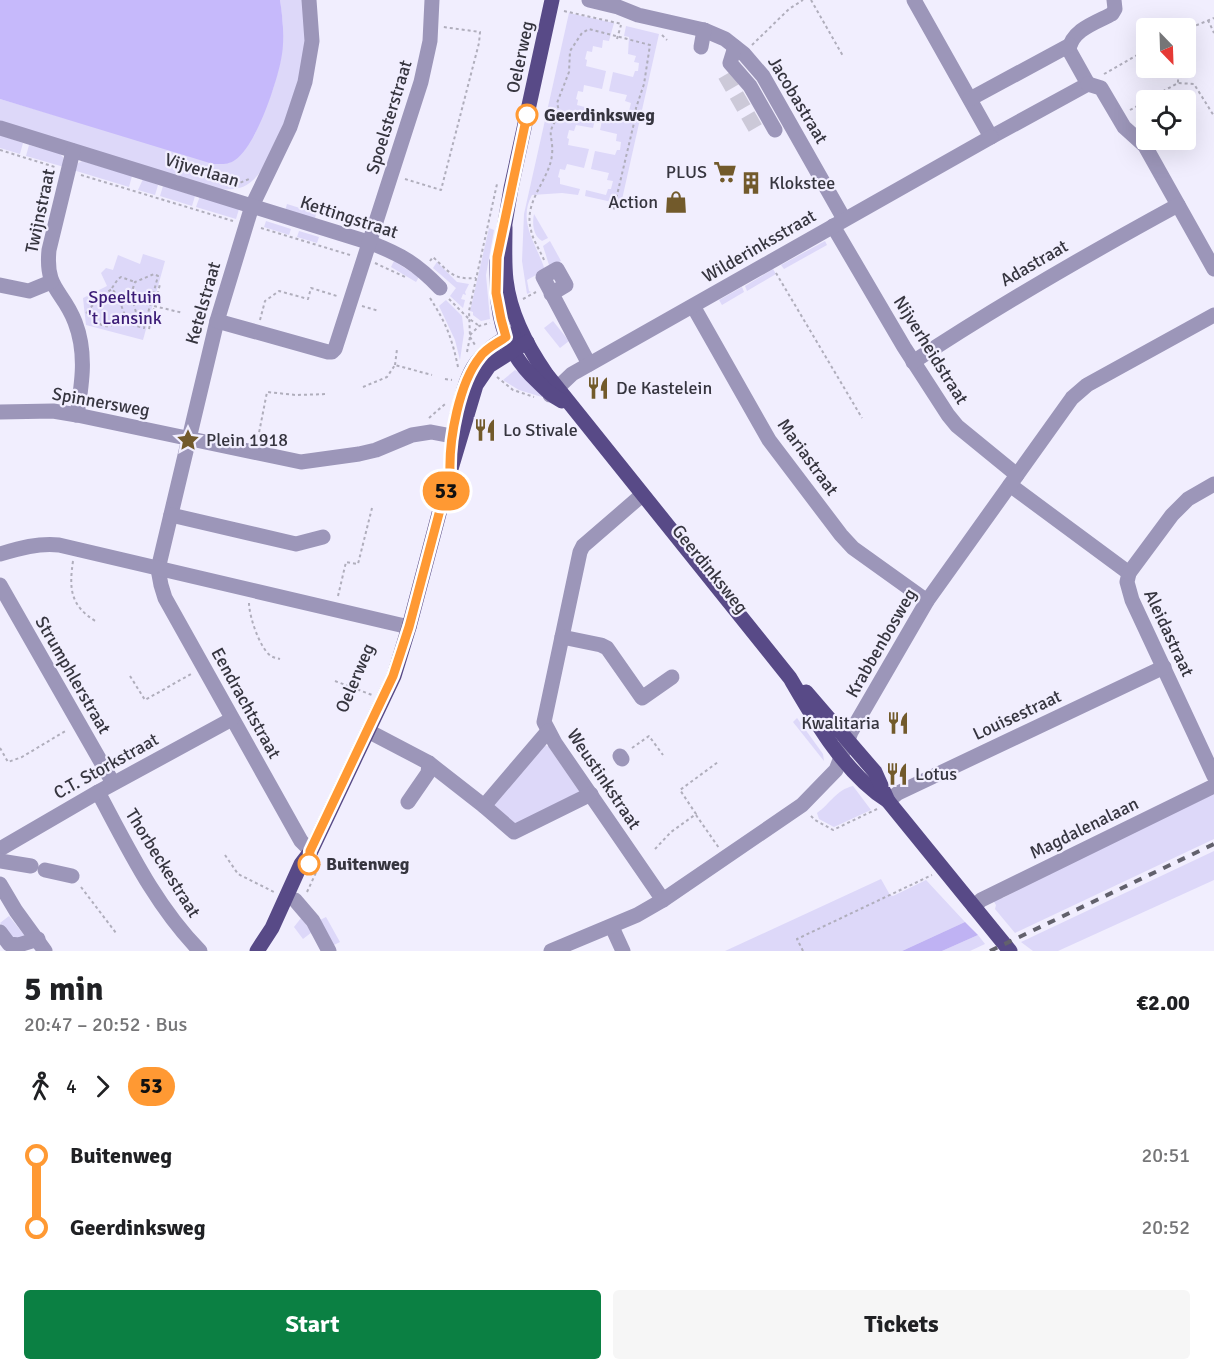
<!DOCTYPE html>
<meta charset="utf-8">
<style>
:root{--surface:#fff;--page:#f6f6f6;--text:#202124;--muted:#757577;--accent:#0b8043}
body{margin:0;font-family:Signika,sans-serif;background:var(--page);color:var(--text);height:100vh;display:flex;flex-direction:column;font-size:22px;white-space:nowrap}
*{box-sizing:border-box;margin:0}
p{font-size:20px;color:var(--muted)}
.icon{flex:none;width:33px;height:33px;fill:none;stroke:currentColor;stroke-width:2;stroke-linecap:round;stroke-linejoin:round}
.map{position:relative;height:951px;overflow:hidden}
.panel{display:flex;flex-direction:column;background:var(--surface);flex:1}
.panel>*{flex:none}
.badge{padding:0 12px;border-radius:20px;font-size:21px;line-height:39px}
.needle{width:39px;rotate:157deg}
.buttons{position:absolute;left:1136px;top:18px;display:grid;gap:12px}
.buttons a{display:grid;place-items:center;width:60px;height:60px;border-radius:6px;background:var(--surface);box-shadow:0 6px 24px #0002;font-size:30px}
.map>.badge{position:absolute;translate:-50% -50%;box-shadow:0 0 0 3px #fff}
.legs{display:flex;align-items:center;gap:9px;height:66px;padding:0 24px;font-size:20px}
.legs p{margin-inline-start:auto}
.summary{display:flex;align-items:center;justify-content:space-between;height:102px;padding:0 24px}
h1{font-size:33px;font-weight:800;line-height:45px}
.primary-button{display:flex;gap:12px;margin-top:auto;padding:12px 24px}
.primary-button a{flex:1;height:69px;border-radius:6px;background:var(--accent);color:#fff;font-size:24px;font-weight:800;line-height:69px;text-align:center}
.primary-button a+a{background:var(--page);color:var(--text)}
ul{padding:0 24px;list-style:none}
li{display:flex;align-items:center;gap:21px;height:72px;font-size:22px}
li i{display:grid;place-items:center;width:9px;height:100%;margin:0 8px;background:currentColor}
li i::after{content:'';width:15px;height:15px;margin:-8px;border:4px solid;border-radius:50%;background:var(--surface)}
li p{margin-inline-start:auto}
li:first-child i{background:linear-gradient(#0000 50%,currentColor 0)}
li:last-child i{background:linear-gradient(currentColor 50%,#0000 0)}
.map>svg:first-child{display:block}
</style>
<div class="map">
<svg width="1214" height="951" viewBox="0 0 1214 951">
<rect width="100%" height="100%" fill="#f1eefe"/>
<!-- green -->
<g fill="#ddd8f9">
<path d="M280 0H303C304 15 307 31 306 46 304 73 273 166 252 181 242 190 230 190 217 189L0 124V99L220 164 254 136 273 89 281 59 283 24Z"/>
<path d="M569 13 614 23 609 41 603 40 602 48 593 46 592 52 587 51 585 59 587 60 586 66 606 71 602 89 584 85 583 92 578 91 576 99 578 100 577 105 597 110 593 128 576 125 574 131 569 130 567 138 569 139 568 145 589 149 584 168 567 164 565 170 560 169 558 177 560 178V184L580 189 578 195 562 193 532 195C517 222 537 245 545 270L527 280 529 291 531 292 527 294 522 261 524 214Z"/>
<path d="M626 26 659 34 621 204 585 196 586 190 606 195 608 189H611L613 181 607 180 609 173 591 169 595 151 615 155 617 150H620L621 142 616 141 617 134 600 130 604 112 624 116 626 110 629 111 631 103 625 101 627 95 609 91 613 72 633 77 635 71H638L639 63 634 62 636 56 628 54 629 37 624 36Z"/>
<path d="M0 135 23 143 20 154 0 148Z"/>
<path d="M29 145 59 153 63 157 64 167 26 156Z"/>
<path d="M82 161 132 176 129 187 73 170 78 163Z"/>
<path d="M143 179 158 185 155 195 138 190Z"/>
<path d="M163 186 195 196 192 206 160 196Z"/>
<path d="M200 196 239 209 236 219 196 207Z"/>
<path d="M287 204 316 213 315 219 285 211Z"/>
<path d="M534 214 548 238 542 241C533 236 532 223 534 214Z"/>
<path d="M266 221 291 229 289 235 264 227Z"/>
<path d="M489 228 494 230 486 275 490 319 481 321 473 315V312L470 311Z"/>
<path d="M299 231 319 237 317 243 297 237Z"/>
<path d="M550 241 561 261 550 268 543 246Z"/>
<path d="M825 241 827 245 784 269 781 265Z"/>
<path d="M143 254 165 261 143 340 86 325 83 298 107 286 101 273 106 268 113 270 118 255 140 264Z"/>
<path d="M394 261 419 277 416 282 391 267Z"/>
<path d="M437 262 457 282 469 284 465 292 466 295 463 294 461 299 465 300 463 308 450 296 456 288 433 268Z"/>
<path d="M773 269 776 274 747 291 745 286Z"/>
<path d="M742 287 744 292 722 305 719 300Z"/>
<path d="M446 300 462 316 464 333 460 360 455 340 439 306Z"/>
<path d="M553 321 569 341 560 348 544 328Z"/>
<path d="M515 370 519 372 544 395 542 397 519 390 503 380Z"/>
<path d="M797 718 823 754 824 761 793 722Z"/>
<path d="M545 745 549 747 579 790V794L517 826 495 810 494 802Z"/>
<path d="M853 786 871 810 834 827 819 819 817 813C831 803 836 790 853 786Z"/>
<path d="M1214 794V839L1015 933 995 909 996 905 992 899 997 896 1003 898 1062 865Z"/>
<path d="M1214 851V880L1058 951H1033L1021 942Z"/>
<path d="M881 879 890 895 893 896 926 880 965 922 902 951H725Z"/>
<path d="M9 916 25 936 15 940 0 923Z"/>
<path d="M326 917 340 942 334 945 320 920Z"/>
<path d="M301 918 312 932 303 939 294 927Z"/>
<path d="M978 935 985 944 970 951H942Z"/>
</g>
<!-- forest -->
<path fill="#bfb2f3" d="M965 922 978 935 942 951H902Z"/>
<!-- water -->
<path fill="#c6b9fb" d="M0 0H280C283 19 285 41 281 60 276 85 256 146 235 160 228 165 221 164 213 164L0 99Z"/>
<g fill="none" stroke-linecap="round" stroke-linejoin="round">
<!-- minor-tunnel -->
<path stroke="#ccc9d8" stroke-width="15" stroke-dasharray="15 8" stroke-linecap="butt" d="M725 75 757 131"/>
<!-- path -->
<g stroke="#b0aebc" stroke-width="2" stroke-dasharray="3 3" stroke-linecap="butt">
<path d="M811 0 843 56"/>
<path d="M564 11 622 24"/>
<path d="M1208 20 1214 33"/>
<path d="M1185 30 1214 18"/>
<path d="M662 35 667 40"/>
<path d="M617 39 621 25"/>
<path d="M752 45 789 9 803 0"/>
<path d="M1175 68 1178 77V83"/>
<path d="M1104 74 1146 50"/>
<path d="M1147 100 1178 83 1194 84 1214 116"/>
<path d="M1130 110 1146 101"/>
<path d="M0 150 55 167"/>
<path d="M81 175 233 221"/>
<path d="M405 179 441 190 479 43 480 32 443 27"/>
<path d="M235 185 249 179"/>
<path d="M261 228 350 255"/>
<path d="M544 260C540 250 533 241 531 230 523 201 549 181 552 155 554 134 544 135 560 115L557 103 569 72 570 51 582 33 589 29 650 45 644 84 636 108 634 123 613 212"/>
<path d="M430 261 433 257C449 272 453 280 476 278"/>
<path d="M375 263 405 277"/>
<path d="M776 273 862 418"/>
<path d="M112 288 118 279 121 277 135 282"/>
<path d="M430 298C446 323 452 338 458 367"/>
<path d="M449 299 468 318 478 325"/>
<path d="M523 299 536 292"/>
<path d="M154 306 183 313"/>
<path d="M362 306 379 311"/>
<path d="M86 312C97 317 97 328 111 326L115 319 125 316 129 324 144 328 158 276 154 274 135 282 131 294 137 316 136 319 127 322"/>
<path d="M87 312 100 297 112 289 118 296 125 316"/>
<path d="M196 316 205 318"/>
<path d="M260 320 265 301 279 291 308 299 311 288 337 296"/>
<path d="M149 329 160 284"/>
<path d="M470 335 479 326 490 323"/>
<path d="M470 337 475 345"/>
<path d="M467 352 470 337 469 311 497 184"/>
<path d="M395 365 397 349"/>
<path d="M497 377 513 390 534 397"/>
<path d="M445 379 452 380"/>
<path d="M363 387 387 377 395 365 432 375"/>
<path d="M429 418 445 404"/>
<path d="M258 438 267 392 296 395 328 394"/>
<path d="M73 561C69 589 70 606 97 622"/>
<path d="M338 596 346 562 358 564 372 508"/>
<path d="M249 603C249 616 260 649 271 656 274 658 277 658 280 659"/>
<path d="M130 676 145 700 191 674"/>
<path d="M335 681 372 695"/>
<path d="M0 748 8 762 22 757 67 730"/>
<path d="M632 748 649 736 663 755"/>
<path d="M696 815 719 848"/>
<path d="M811 816 815 820 833 830 877 809"/>
<path d="M655 849 671 832 696 814 680 790 718 762"/>
<path d="M225 855 238 874 274 892"/>
<path d="M81 887 116 933"/>
<path d="M307 892 320 864"/>
<path d="M803 951 797 939 932 875"/>
</g>
<!-- minor -->
<g stroke="#9c96b9" stroke-width="15">
<path d="M309 0 312 41 305 82 290 127 252 206 217 321 158 569 161 585 165 598 301 841 311 851"/>
<path d="M589 0 618 7 638 15 704 30 725 39 744 54 763 76 844 219"/>
<path d="M914 0 991 137 1088 84 1069 50C1071 30 1097 22 1112 14L1115 9 1114 0"/>
<path d="M701 47 704 30"/>
<path d="M735 47 730 63 750 86 775 130"/>
<path d="M1088 84 1101 88 1124 127 1145 146 1214 269"/>
<path d="M970 99 1070 45"/>
<path d="M0 128 371 243C402 255 417 264 440 288"/>
<path d="M73 151 49 250C45 290 63 290 75 322 87 353 82 383 77 415"/>
<path d="M833 226 904 347 948 415 957 426 1017 475"/>
<path d="M0 285 29 291 51 282"/>
<path d="M551 294 566 285 557 269 543 277 589 364"/>
<path d="M693 306 769 440 841 535 853 548 927 601"/>
<path d="M217 321 328 352H332L335 349 421 82 430 41 432 0"/>
<path d="M913 362C999 305 1088 254 1178 205"/>
<path d="M550 395 572 374 991 137"/>
<path d="M0 412 53 411 77 415 301 462 359 454 376 450 412 435 431 432 452 436"/>
<path d="M1010 485 1129 573 1127 582 1132 600 1214 776"/>
<path d="M642 495 583 546 580 552 544 722 555 743 663 900"/>
<path d="M171 515 296 544 323 537"/>
<path d="M0 554C20 548 38 543 59 545L409 627"/>
<path d="M1129 573 1172 515 1188 499 1214 484"/>
<path d="M0 585 113 783"/>
<path d="M562 637 601 645 607 648 642 698 672 677"/>
<path d="M368 731 429 763 484 806 548 731"/>
<path d="M620 756 622 759"/>
<path d="M98 792C128 848 155 905 200 951"/>
<path d="M888 801 898 793 1164 667"/>
<path d="M408 802 428 773 429 763"/>
<path d="M484 806 514 832 591 794"/>
<path d="M0 849 98 792 232 719"/>
<path d="M0 861 31 866"/>
<path d="M45 870 72 876"/>
<path d="M0 884 16 911 45 951"/>
<path d="M295 900 313 921 329 951"/>
<path d="M974 907 981 900 1214 786"/>
<path d="M612 927 623 951"/>
<path d="M0 932 9 944 19 945 38 939"/>
<path d="M551 951 637 915 663 900 802 805 836 770 851 732 927 601 1072 398 1087 385 1214 315"/>
</g>
<!-- major -->
<g stroke="#584a87" stroke-width="15">
<path d="M505 227C505 245 504 263 506 280 510 314 528 348 547 375L790 678C815 721 845 774 888 801L1010 951"/>
<path d="M503 235 511 188 552 0"/>
<path d="M497 261C495 308 501 348 537 381 546 390 552 396 562 401"/>
<path d="M457 416C467 374 472 355 513 334"/>
<path d="M806 692 875 772 888 801"/>
<path d="M257 951 272 928 301 864 311 851 394 676 409 627 450 472 476 385 489 366 527 342"/>
</g>
<!-- rail -->
<path stroke="#62616c" stroke-width="4" stroke-dasharray="8 8" stroke-linecap="butt" d="M990 951 1214 844"/>
</g>
<g fill="none" stroke-linecap="round" stroke-linejoin="round">
<!-- line-1 casing -->
<g stroke="#fff" stroke-width="14">
<path id="line-1" d="M309 864 310 851 393 676 409 627 450 472C449 439 459 383 480 357 486 348 498 343 506 337L501 319 496 293 497 257 527 115"/>
</g>
<!-- line-1 -->
<use href="#line-1" stroke="#f93" stroke-width="9"/>
</g>
<!-- icons -->
<defs>
<g id="supermarket-bare" transform="scale(1.8)"><path d="M-6-5.5h2.5l.6 2H6L4.5 2H-2.5L-4.4-4H-6ZM-1.5 3.2a1.3 1.3 0 1 0 .1 0ZM3 3.2a1.3 1.3 0 1 0 .1 0Z" fill="#725a2b" stroke="#f1eefe" stroke-width="2.5" paint-order="stroke"/></g>
<g id="building-bare" transform="scale(1.8)"><path d="M-4-6H4V6H1V3H-1V6H-4ZM-2.5-4.3h1.7v1.8h-1.7ZM.8-4.3h1.7v1.8H.8ZM-2.5-1h1.7V.8h-1.7ZM.8-1h1.7V.8H.8Z" fill="#725a2b" stroke="#f1eefe" stroke-width="2.5" paint-order="stroke"/></g>
<g id="shop-bare" transform="scale(1.8)"><path d="M-5-2.5h2.3a2.7 3.5 0 0 1 5.4 0H5L5.5 6h-11ZM-1.5-2.5h3a1.5 2.3 0 0 0-3 0Z" fill="#725a2b" stroke="#f1eefe" stroke-width="2.5" paint-order="stroke"/></g>
<g id="restaurant-bare" transform="scale(1.8)"><path d="M-5-6h1v4h1v-4h1v4h1v-4h1v5L-1.5 .5V6h-2V.5L-5-1ZM5-6V6H3V1.5H1.5Q1.5-4 5-6Z" fill="#725a2b" stroke="#f1eefe" stroke-width="2.5" paint-order="stroke"/></g>
<g id="sight-bare" transform="scale(1.8)"><path d="M0-6L1.8-2.2L6-1.7L2.9 1.2L3.7 5.4L0 3.3L-3.7 5.4L-2.9 1.2L-6-1.7L-1.8-2.2Z" fill="#725a2b" stroke="#f1eefe" stroke-width="2.5" paint-order="stroke"/></g>
</defs>
<g fill-rule="evenodd">
<use href="#supermarket-bare" x="725" y="172"/>
<use href="#building-bare" x="751" y="183"/>
<use href="#shop-bare" x="676" y="202"/>
<use href="#restaurant-bare" x="598" y="388"/>
<use href="#restaurant-bare" x="485" y="430"/>
<use href="#sight-bare" x="188" y="440"/>
<use href="#restaurant-bare" x="898" y="723"/>
<use href="#restaurant-bare" x="897" y="774"/>
</g>
<!-- markers -->
<g fill="#fff" stroke="#f93" stroke-width="3">
<circle cx="527" cy="115" r="10"/>
<circle cx="309" cy="864" r="10"/>
</g>
<g text-anchor="middle" stroke-width="4.5" stroke-linejoin="round" paint-order="stroke">
<!-- street labels -->
<g font-size="18" fill="#36353f" stroke="#f1eefe">
<text transform="translate(520 57) rotate(-78)" y="6">Oelerweg</text>
<text transform="translate(798 100) rotate(59)" y="6">Jacobastraat</text>
<text transform="translate(389 117) rotate(-73)" y="6">Spoelsterstraat</text>
<text transform="translate(202 170) rotate(17)" y="6">Vijverlaan</text>
<text transform="translate(40 211) rotate(-78)" y="6">Twijnstraat</text>
<text transform="translate(349 217) rotate(18)" y="6">Kettingstraat</text>
<text transform="translate(759 246) rotate(-30)" y="6">Wilderinksstraat</text>
<text transform="translate(1034 263) rotate(-30)" y="6">Adastraat</text>
<text transform="translate(203 303) rotate(-74)" y="6">Ketelstraat</text>
<text transform="translate(931 350) rotate(58)" y="6">Nijverheidstraat</text>
<text transform="translate(101 402) rotate(10)" y="6">Spinnersweg</text>
<text transform="translate(808 457) rotate(54)" y="6">Mariastraat</text>
<text transform="translate(710 569) rotate(51)" y="6">Geerdinksweg</text>
<text transform="translate(1169 633) rotate(65)" y="6">Aleidastraat</text>
<text transform="translate(881 643) rotate(-60)" y="6">Krabbenbosweg</text>
<text transform="translate(73 675) rotate(60)" y="6">Strumphlerstraat</text>
<text transform="translate(355 678) rotate(-67)" y="6">Oelerweg</text>
<text transform="translate(246 703) rotate(61)" y="6">Eendrachtstraat</text>
<text transform="translate(1017 715) rotate(-25)" y="6">Louisestraat</text>
<text transform="translate(106 766) rotate(-29)" y="6">C.T. Storkstraat</text>
<text transform="translate(604 779) rotate(56)" y="6">Weustinkstraat</text>
<text transform="translate(1084 828) rotate(-26)" y="6">Magdalenalaan</text>
<text transform="translate(163 863) rotate(58)" y="6">Thorbeckestraat</text>
</g>
<!-- stop labels -->
<g font-size="18" font-weight="bold" fill="#36353f" stroke="#f1eefe" text-anchor="start">
<text x="544" y="121">Geerdinksweg</text>
<text x="326" y="870">Buitenweg</text>
</g>
<!-- poi labels -->
<g font-size="18" fill="#36353f" stroke="#f1eefe" text-anchor="start">
<text x="707" y="178" text-anchor="end">PLUS</text>
<text x="769" y="189">Klokstee</text>
<text x="658" y="208" text-anchor="end">Action</text>
<text x="616" y="394">De Kastelein</text>
<text x="503" y="436">Lo Stivale</text>
<text x="206" y="446">Plein 1918</text>
<text x="880" y="729" text-anchor="end">Kwalitaria</text>
<text x="915" y="780">Lotus</text>
</g>
<!-- park labels -->
<g font-size="18" fill="#3b1b76" stroke="#f1eefe">
<text x="125" y="303">Speeltuin<tspan x="125" dy="21">'t Lansink</tspan></text>
</g>
</g>
</svg>
<div class="buttons">
<a><svg class="needle" viewBox="-14 -14 28 28"><path d="M0-13l5 13h-10z" fill="#e53935"/><path d="M0 13l5-13h-10z" fill="#757577"/></svg></a>
<a><svg class="icon" aria-label="locate" viewBox="0 0 24 24"><circle cx="12" cy="12" r="6"/><path d="M12 2v4M12 18v4M2 12h4M18 12h4"/></svg></a>
</div>
<b class="badge" style="left:446px;top:491px;background:#f93;color:#111">53</b>
</div>
<section class="panel">
<div class="summary"><div><h1>5 min</h1><p>20:47 – 20:52 · Bus</p></div><b>€2.00</b></div>
<div class="legs"><svg class="icon" aria-label="walk" viewBox="0 0 24 24"><circle cx="13" cy="4" r="2"/><path d="M13 8l-2 6 4 7M11 14l-3 7M7 12l3-4h3l4 4"/></svg>4<svg class="icon" aria-label="forward" viewBox="0 0 24 24"><path d="M9 5l7 7-7 7"/></svg><b class="badge" style="background:#f93;color:#111">53</b></div>
<ul>
<li><i style="color:#f93"></i><b>Buitenweg</b><p>20:51</p></li>
<li><i style="color:#f93"></i><b>Geerdinksweg</b><p>20:52</p></li>
</ul>
<div class="primary-button"><a>Start</a><a>Tickets</a></div>
</section>
